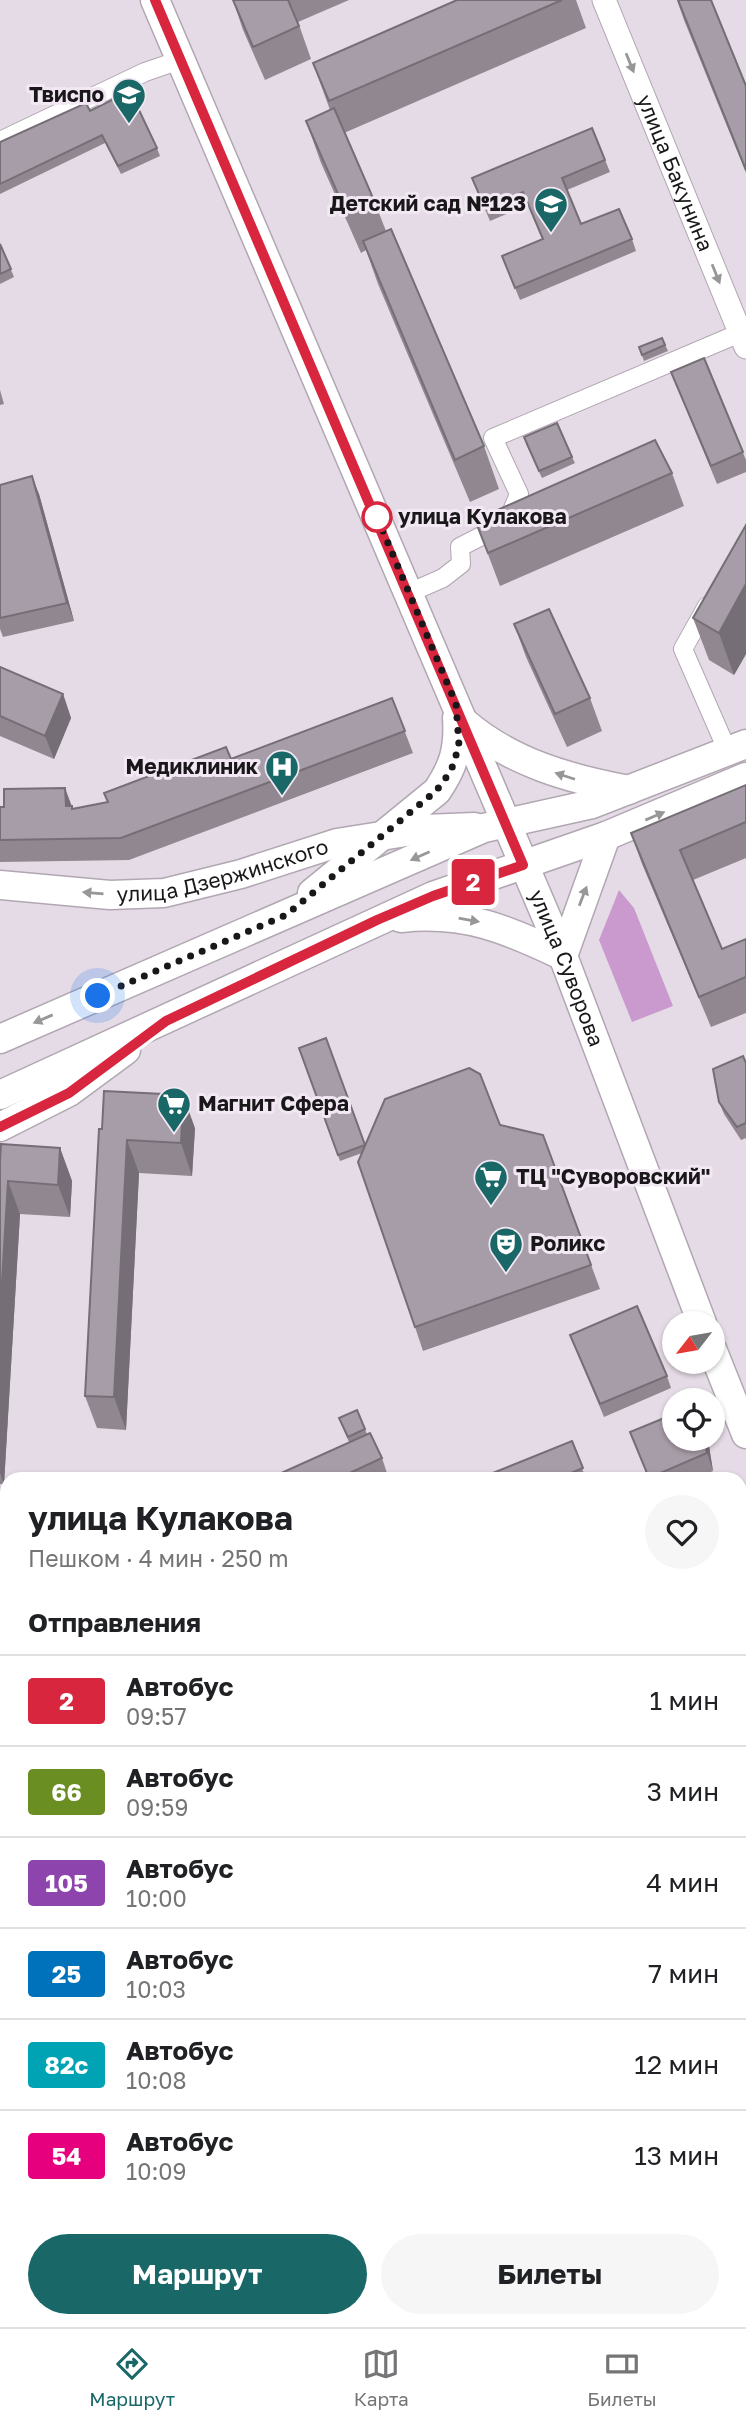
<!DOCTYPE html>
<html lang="ru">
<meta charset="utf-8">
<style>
:root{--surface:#fff;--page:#f6f6f6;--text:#202124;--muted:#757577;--line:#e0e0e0;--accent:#1a6768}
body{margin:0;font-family:"Golos Text",sans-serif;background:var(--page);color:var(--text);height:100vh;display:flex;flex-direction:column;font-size:26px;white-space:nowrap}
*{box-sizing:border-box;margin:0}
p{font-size:23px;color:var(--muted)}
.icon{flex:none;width:38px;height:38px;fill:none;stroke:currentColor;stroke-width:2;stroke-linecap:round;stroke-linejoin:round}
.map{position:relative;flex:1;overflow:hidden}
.panel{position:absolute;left:0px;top:1472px;width:747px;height:856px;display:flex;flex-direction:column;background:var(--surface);border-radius:21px 21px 0 0;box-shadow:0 2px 5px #0004}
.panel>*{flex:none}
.badge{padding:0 14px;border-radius:5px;font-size:24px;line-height:46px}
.needle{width:46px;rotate:239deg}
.tools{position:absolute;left:662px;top:1311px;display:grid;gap:14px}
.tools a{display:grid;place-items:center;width:63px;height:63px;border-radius:50%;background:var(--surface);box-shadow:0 2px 5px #0004;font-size:35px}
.you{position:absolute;width:35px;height:35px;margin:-18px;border:5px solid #fff;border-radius:50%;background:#1a73e8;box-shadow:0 0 0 10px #1a73e833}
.map>.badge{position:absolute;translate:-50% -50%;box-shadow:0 0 0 4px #fff}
h2{padding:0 28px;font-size:26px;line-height:63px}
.round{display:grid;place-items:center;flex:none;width:74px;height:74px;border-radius:37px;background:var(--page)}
.overview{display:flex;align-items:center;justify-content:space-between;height:119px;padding:0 28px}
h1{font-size:33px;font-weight:700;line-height:52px}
.cta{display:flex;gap:14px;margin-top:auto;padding:14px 28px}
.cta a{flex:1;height:80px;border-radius:42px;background:var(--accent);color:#fff;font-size:28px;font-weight:700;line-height:80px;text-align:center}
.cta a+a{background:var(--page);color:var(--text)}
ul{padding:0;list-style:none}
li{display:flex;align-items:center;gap:21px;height:91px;padding:0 28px;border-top:2px solid var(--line)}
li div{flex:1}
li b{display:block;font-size:26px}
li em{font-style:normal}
li .badge{min-width:77px;font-weight:700;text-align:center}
.menu{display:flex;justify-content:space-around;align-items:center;height:98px;border-top:2px solid var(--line);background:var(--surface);font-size:19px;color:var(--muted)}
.menu a{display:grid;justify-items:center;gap:4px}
.menu .selected{color:var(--accent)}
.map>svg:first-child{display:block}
</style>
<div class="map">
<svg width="746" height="2327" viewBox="0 0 746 2327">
<rect width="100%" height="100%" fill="#e5dbe6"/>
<!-- green -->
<g fill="#ca9acf">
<path d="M619 890 634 908 673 1006 632 1022 599 940Z"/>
<rect x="449" y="2321" width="97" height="6"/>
<rect x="571" y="2321" width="90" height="6"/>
</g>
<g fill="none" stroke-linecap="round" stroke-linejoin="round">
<!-- minor casing -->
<g stroke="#b1a7b2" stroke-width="20">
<g id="minor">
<path d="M0 141 145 72 180 60"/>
<path d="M409 593 443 578 461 564 460 547 507 523 519 494 493 438 740 333"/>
<path d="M707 606 683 649 728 752"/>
<path d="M113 2327V2320"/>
</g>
</g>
<!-- tertiary casing -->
<g stroke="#b1a7b2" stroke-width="25">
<g id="tertiary">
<path id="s1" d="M604 0 746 347"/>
</g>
</g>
<!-- primary casing -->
<g stroke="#b1a7b2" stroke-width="31">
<g id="primary">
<path id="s2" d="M155 0 563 956 702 1323"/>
<path d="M465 723C512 763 570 779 629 790"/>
<path id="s3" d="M0 885 110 895 164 893 241 874 337 843 425 829 474 827"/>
<path d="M312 893 437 791C454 766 459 748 457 718"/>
<path d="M401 918C464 911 507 929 563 956L606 836"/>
<path d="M0 1039 484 828 592 804 746 744"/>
<path d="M0 1095 433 896 606 836 746 777"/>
<path d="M0 1127 69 1092 126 1050"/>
<path d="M712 1349 746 1434"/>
</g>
</g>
<!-- minor -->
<use href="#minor" stroke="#fff" stroke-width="18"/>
<!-- tertiary -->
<use href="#tertiary" stroke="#fff" stroke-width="23"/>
<!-- primary -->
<use href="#primary" stroke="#fff" stroke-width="28"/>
</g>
<!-- wall -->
<g fill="#908790">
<path d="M233 0H349L298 22 311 59 265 80 243 30Z"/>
<path d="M457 0H576L586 28 344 133 373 198 386 231 484 446 499 489 470 502 378 284 366 250 361 253 321 163 306 121 330 110 313 63Z"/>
<path d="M677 0 746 86V173L684 20Z"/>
<path d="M90 111 157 148 160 156 121 174 105 143 0 194V142Z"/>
<path d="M605 160 610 172 567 190 581 224 632 239 636 251 520 300 502 256 542 239 528 205 490 221 472 178Z"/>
<path d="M0 244 14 277 0 284Z"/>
<path d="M662 338 668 351 644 361 639 347Z"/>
<path d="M704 358 746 460V472L717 484 671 372Z"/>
<path d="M0 390 4 404 0 405Z"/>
<path d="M526 444 572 457 575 463 542 478Z"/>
<path d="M672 473 684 506 500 586 475 520Z"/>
<path d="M0 485 39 494 74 621 3 637 0 629Z"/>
<path d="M746 525V654L734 675 709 660 693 618Z"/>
<path d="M514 624 590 698 602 731 567 747 526 657Z"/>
<path d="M0 667 63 694 71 718 54 759 0 736Z"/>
<path d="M392 698 413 753 129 860 0 862V807L73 809 107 802 231 759Z"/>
<path d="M746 785V858L693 880 722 949 746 939V1013L711 1027 642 864 631 833Z"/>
<path d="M299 1048 365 1145 500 1125 543 1135 600 1289 423 1351 415 1327 362 1153 340 1161Z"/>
<path d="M746 1063V1138L741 1140 724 1114 719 1102Z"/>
<path d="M195 1128 192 1176 139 1173 126 1430 97 1428 85 1396 99 1129Z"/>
<path d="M60 1148 72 1181 70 1217 20 1214 4 1484H0V1161Z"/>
<path d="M570 1335 667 1376 671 1388 604 1417Z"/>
<path d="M357 1410 367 1434 382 1458 389 1479H268L349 1442 341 1424Z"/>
<path d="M630 1432 709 1446 713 1471 696 1479H649Z"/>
<path d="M572 1441 586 1479H478Z"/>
<path d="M0 1532 7 1534V1561L0 1558Z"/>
<path d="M740 1541 746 1557V1569L745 1570 746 1572V1694L740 1681Z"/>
<path d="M0 1640 7 1641V1703L0 1702Z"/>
<path d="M0 1784 7 1796V1845L0 1844Z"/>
<path d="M0 1869 7 1870V1944L0 1943Z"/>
<path d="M746 2185V2264L740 2266V2186Z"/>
<path d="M7 2201V2280L0 2283V2204Z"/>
<path d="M159 2320H290L293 2327H162Z"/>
</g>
<!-- shaded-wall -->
<g fill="#756e76">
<path d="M32 476 39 494 74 621 67 603Z"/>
<path d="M746 584V654L734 675 719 633Z"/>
<path d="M63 694 71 718 54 759 45 736Z"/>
<path d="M65 788 80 828 66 806Z"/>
<path d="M183 1095 195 1128 192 1176 181 1143Z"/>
<path d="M127 1140 139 1173 126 1430 114 1397Z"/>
<path d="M60 1148 72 1181 70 1217 58 1185Z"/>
<path d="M8 1181 20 1214 4 1484 0 1473V1315Z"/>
<path d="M704 1438H706L709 1446 713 1471 707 1453Z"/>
<path d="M3 1784 7 1796V1827L2 1812Z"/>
</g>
<!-- building -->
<g fill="#a79da8" stroke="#756e76" stroke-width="2">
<path d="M233 0H288L299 26 253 47Z"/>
<path d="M457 0H562L329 101 313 63Z"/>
<path d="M678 0H711L746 86V170Z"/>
<path d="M130 91 157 148 118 166 102 135 0 184V142L86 103 90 111Z"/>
<path d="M334 108 373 198 345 210 306 121Z"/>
<path d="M592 128 605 160 562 178 581 224 619 209 632 239 515 288 502 256 543 239 523 192 485 208 472 178Z"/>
<path d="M391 229 484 446 455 460 363 241Z"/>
<path d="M0 244 11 269 0 274Z"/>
<path d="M662 338 665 345 642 355 639 347Z"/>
<path d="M704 358 743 452 711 466 671 372Z"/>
<path d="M557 423 572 457 539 471 524 437Z"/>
<path d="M655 440 672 473 488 553 475 520Z"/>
<path d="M32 476 67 603 0 618V485Z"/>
<path d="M746 525V584L719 633 693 618Z"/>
<path d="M549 609 590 698 555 714 514 624Z"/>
<path d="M0 667 63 694 45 736 0 716Z"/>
<path d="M392 698 405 731 121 838 0 840V807H4V789L65 788 66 806H72V809L108 802 104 793 226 747 231 759Z"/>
<path d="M746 785V822L680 850 722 949 746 939V977L699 997 631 833Z"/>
<path d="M326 1038 365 1145 338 1155 299 1048Z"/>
<path d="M743 1056 746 1063V1123L737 1127 719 1102 713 1069Z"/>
<path d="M469 1068 480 1074 500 1125 543 1135 591 1265 415 1327 358 1162 385 1099Z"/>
<path d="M104 1091 183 1095 181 1143 127 1140 114 1397 85 1396 99 1129H102Z"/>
<path d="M1 1144 60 1148 58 1185 8 1181 0 1315V1161Z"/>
<path d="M637 1306 667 1376 600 1404 570 1335Z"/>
<path d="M357 1410 365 1429 348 1437 339 1418Z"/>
<path d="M674 1414V1438H704L707 1453 649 1478 630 1432Z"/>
<path d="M370 1433 382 1458 337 1479H268Z"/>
<path d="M572 1441 583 1468 557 1479H478Z"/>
<path d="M0 1532 7 1534V1549L0 1547Z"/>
<path d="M740 1559 746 1572V1689L740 1675Z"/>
<path d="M0 1640 7 1641V1671L0 1670Z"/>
<path d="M0 1784H3L2 1812H0Z"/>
<path d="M0 1869 7 1870V1911H0Z"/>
<path d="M746 1946V2075L740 2039V1947Z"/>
<path d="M746 2185V2228L740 2230V2186Z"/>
<path d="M7 2201V2242L0 2245V2204Z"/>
<path d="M7 2319V2320H54L56 2327H0V2322Z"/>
<path d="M746 2319V2327H723V2325Z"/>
<path d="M159 2320H245L226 2327H162Z"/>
<path d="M250 2320H290L292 2327H253Z"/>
</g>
<!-- one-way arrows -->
<defs><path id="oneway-solid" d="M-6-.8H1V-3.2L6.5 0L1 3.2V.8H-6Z" transform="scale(1.75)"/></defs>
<g fill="#989798">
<use href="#oneway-solid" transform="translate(630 63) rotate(68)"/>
<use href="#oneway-solid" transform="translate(716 274) rotate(68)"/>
<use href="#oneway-solid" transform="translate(565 776) rotate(-162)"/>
<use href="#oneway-solid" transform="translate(655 816) rotate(-23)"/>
<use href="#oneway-solid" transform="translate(420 856) rotate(156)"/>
<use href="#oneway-solid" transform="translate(93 893) rotate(-175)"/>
<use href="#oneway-solid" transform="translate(583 896) rotate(-69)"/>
<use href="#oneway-solid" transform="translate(469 920) rotate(10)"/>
<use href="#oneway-solid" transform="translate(43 1019) rotate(157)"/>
</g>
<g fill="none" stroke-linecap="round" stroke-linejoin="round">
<!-- line casing -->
<g stroke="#fff" stroke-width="16">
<path id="line" d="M0 1127 69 1093 166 1021 377 920 433 896 523 865 155 0"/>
</g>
<!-- line -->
<use href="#line" stroke="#d7263d" stroke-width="10"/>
<!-- walk -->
<path stroke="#1a171b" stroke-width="7" stroke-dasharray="0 12.6" d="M98 996 286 915 436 791 451 771 459 746 456 704 377 517"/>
</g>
<!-- icons -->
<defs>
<g id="school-pin" transform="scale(1.75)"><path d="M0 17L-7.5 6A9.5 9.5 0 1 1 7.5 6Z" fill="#1a6768" stroke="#f2e8f3"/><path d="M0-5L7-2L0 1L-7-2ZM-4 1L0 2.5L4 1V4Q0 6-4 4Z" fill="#fff"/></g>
<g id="hospital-pin" transform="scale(1.75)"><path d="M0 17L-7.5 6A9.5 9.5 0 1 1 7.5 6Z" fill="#1a6768" stroke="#f2e8f3"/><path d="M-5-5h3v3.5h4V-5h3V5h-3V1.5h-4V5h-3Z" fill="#fff"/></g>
<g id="supermarket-pin" transform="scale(1.75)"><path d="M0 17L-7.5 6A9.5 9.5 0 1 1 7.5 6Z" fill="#1a6768" stroke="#f2e8f3"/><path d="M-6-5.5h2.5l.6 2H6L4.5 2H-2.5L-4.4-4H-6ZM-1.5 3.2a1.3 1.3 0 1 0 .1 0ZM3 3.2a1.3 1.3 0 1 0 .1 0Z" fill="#fff"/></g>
<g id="theatre-pin" transform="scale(1.75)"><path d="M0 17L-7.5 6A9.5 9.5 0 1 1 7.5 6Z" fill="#1a6768" stroke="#f2e8f3"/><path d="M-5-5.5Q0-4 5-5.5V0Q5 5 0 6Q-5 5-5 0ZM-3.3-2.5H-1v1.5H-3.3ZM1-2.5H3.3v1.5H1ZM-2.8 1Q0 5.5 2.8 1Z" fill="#fff"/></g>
</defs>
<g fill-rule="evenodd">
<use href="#school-pin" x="129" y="95"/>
<use href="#school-pin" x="551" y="204"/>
<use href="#hospital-pin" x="282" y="767"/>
<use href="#supermarket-pin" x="174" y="1104"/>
<use href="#supermarket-pin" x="491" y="1177"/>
<use href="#theatre-pin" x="506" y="1244"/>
</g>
<!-- markers -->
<circle fill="#fff" stroke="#d7263d" stroke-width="3.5" cx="377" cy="517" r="14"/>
<g text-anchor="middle" stroke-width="6" stroke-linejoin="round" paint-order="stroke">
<!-- poi labels -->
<g font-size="21" font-weight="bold" fill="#1a171b" stroke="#f2e8f3" text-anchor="end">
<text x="104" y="102">Твиспо</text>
<text x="526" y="211">Детский сад №123</text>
<text x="258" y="774">Медиклиник</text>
<text x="198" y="1111" text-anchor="start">Магнит Сфера</text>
<text x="516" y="1184" text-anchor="start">ТЦ "Суворовский"</text>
<text x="530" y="1251" text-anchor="start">Роликс</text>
</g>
<!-- street labels -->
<g font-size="21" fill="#1a171b" stroke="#f2e8f3">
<text dy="7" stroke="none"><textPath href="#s1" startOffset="187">улица Бакунина</textPath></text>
<text dy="7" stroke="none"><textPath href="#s3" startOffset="226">улица Дзержинского</textPath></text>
<text dy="7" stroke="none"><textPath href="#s2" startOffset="1052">улица Суворова</textPath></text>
</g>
<!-- stop labels -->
<g font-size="21" font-weight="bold" fill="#1a171b" stroke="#f2e8f3" text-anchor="start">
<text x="398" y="524">улица Кулакова</text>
</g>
</g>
</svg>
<div class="tools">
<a><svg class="needle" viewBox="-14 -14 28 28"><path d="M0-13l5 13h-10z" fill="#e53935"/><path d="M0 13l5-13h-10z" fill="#757577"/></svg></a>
<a><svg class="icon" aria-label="locate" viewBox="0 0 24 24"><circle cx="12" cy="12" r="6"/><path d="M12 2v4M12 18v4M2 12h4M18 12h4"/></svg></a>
</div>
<div class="you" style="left:98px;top:996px"></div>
<b class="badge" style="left:473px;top:882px;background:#d7263d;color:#fff">2</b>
<section class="panel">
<div class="overview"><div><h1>улица Кулакова</h1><p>Пешком · 4 мин · 250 m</p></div><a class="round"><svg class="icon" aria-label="heart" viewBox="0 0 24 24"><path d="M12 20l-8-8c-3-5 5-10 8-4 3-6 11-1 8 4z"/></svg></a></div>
<h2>Отправления</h2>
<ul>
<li><span class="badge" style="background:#d7263d;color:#fff">2</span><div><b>Автобус</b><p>09:57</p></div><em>1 мин</em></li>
<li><span class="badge" style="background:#6b8e23;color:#fff">66</span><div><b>Автобус</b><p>09:59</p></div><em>3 мин</em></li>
<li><span class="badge" style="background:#8e44ad;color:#fff">105</span><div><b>Автобус</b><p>10:00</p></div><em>4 мин</em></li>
<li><span class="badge" style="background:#0072bc;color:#fff">25</span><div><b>Автобус</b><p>10:03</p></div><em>7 мин</em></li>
<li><span class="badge" style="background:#00a3b4;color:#fff">82с</span><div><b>Автобус</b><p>10:08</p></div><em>12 мин</em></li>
<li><span class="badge" style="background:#e6007e;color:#fff">54</span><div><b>Автобус</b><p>10:09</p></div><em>13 мин</em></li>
</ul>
<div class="cta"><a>Маршрут</a><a>Билеты</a></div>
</section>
</div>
<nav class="menu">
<a class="selected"><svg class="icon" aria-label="directions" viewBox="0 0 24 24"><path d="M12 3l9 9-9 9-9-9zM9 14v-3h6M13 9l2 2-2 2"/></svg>Маршрут</a>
<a><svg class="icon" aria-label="map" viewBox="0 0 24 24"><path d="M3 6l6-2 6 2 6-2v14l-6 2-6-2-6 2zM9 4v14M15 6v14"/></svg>Карта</a>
<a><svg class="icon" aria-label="tickets" viewBox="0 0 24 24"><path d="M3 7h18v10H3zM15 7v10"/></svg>Билеты</a>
</nav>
